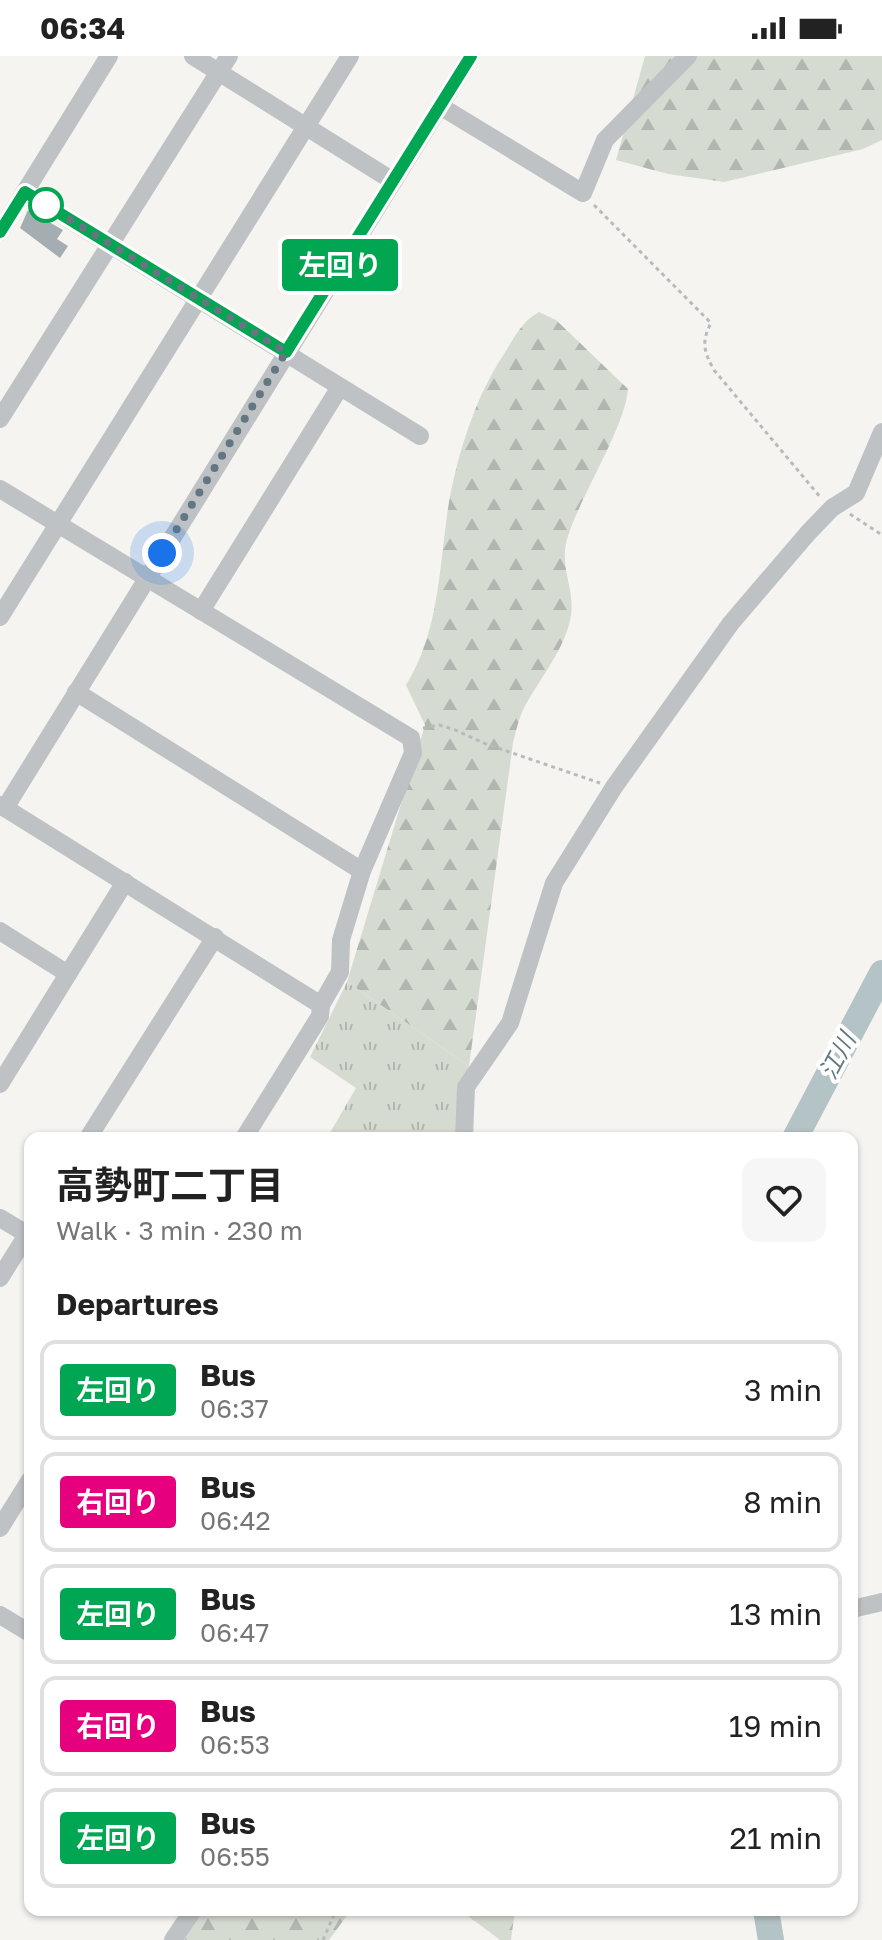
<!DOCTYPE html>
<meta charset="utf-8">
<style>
:root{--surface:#fff;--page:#f6f6f6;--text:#222;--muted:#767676;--line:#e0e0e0}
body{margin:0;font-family:"Golos Text","Noto Sans JP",sans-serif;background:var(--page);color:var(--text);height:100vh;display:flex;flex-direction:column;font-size:30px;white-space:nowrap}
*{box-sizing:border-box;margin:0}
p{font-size:26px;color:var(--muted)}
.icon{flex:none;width:44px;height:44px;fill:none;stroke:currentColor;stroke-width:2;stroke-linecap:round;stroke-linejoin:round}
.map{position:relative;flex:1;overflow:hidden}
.side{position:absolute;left:24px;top:1076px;width:834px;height:784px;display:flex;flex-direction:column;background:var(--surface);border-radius:16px;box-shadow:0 2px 6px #0004}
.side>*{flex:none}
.badge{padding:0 16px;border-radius:6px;font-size:28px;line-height:52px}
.you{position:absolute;width:40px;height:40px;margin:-20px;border:6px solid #fff;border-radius:50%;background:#1a73e8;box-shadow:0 0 0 12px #1a73e833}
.map>.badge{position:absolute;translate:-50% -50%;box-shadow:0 0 0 4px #fff}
h2{padding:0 32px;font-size:30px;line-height:72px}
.round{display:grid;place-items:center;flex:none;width:84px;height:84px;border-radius:16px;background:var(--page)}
.headline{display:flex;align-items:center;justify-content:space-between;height:136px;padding:0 32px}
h1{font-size:38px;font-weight:700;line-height:60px}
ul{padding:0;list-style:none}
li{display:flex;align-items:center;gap:24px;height:100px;margin:0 16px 12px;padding:0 16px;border:4px solid var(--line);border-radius:16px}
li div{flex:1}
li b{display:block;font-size:30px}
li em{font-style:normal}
li .badge{min-width:88px;font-weight:700;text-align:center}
.status{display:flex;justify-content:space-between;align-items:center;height:56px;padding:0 40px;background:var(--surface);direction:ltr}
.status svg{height:22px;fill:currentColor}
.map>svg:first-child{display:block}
</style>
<div class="status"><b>06:34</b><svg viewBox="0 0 49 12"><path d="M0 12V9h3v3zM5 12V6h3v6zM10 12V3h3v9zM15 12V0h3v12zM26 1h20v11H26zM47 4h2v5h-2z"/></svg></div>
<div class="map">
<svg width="882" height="1884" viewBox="0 0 882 1884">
<defs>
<pattern id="forest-firs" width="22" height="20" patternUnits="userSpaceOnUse" patternTransform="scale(2)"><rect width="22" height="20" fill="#d6dbd2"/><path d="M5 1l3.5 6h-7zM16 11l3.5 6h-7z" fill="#b1b6b0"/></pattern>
<pattern id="park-tufts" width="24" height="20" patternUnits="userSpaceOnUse" patternTransform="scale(2)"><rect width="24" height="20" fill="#d6dbd2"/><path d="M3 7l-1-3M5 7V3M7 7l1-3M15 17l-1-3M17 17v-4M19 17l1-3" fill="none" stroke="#b1b6b0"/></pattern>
</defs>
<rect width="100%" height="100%" fill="#f5f4f1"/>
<!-- forest -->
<g fill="url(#forest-firs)">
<path d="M645 0H882V84L863 93 724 126 668 118 616 104Z"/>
<path d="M539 256 556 264 628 333C625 371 582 437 568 480 558 510 575 531 571 559 566 592 540 622 524 652 519 662 516 675 513 687L469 1010 347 926 425 669 406 629C440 575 439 508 449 446 458 396 476 340 504 298 514 282 522 265 539 256Z"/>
<path d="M193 1854H351L329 1884H173Z"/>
<path d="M460 1854H515L511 1884H500Z"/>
</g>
<!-- park -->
<path fill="url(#park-tufts)" d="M347 926 469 1010 466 1082H327L356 1032 310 1001Z"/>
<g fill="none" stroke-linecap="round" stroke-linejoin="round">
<!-- river -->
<g stroke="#b4c3c5" stroke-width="26">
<path d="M795 1082 882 917"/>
<path d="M766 1854 771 1884"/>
</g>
</g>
<!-- building -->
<path fill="#a4aeb2" d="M28 154 63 174 57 183 68 190 60 202 20 172Z"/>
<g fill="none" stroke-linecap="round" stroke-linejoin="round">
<!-- path -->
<g stroke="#b8bbbd" stroke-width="3" stroke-dasharray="4 4" stroke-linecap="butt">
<path d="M594 149 711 267C701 286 704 296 714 314L821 442"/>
<path d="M850 458 882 479"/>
<path d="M423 672 439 669 453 673 486 688 600 727"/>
<path d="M323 1884 336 1854"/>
</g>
<!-- minor -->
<g stroke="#bec2c5" stroke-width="18">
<path d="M193 0 393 125"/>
<path d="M440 50 583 137 605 84 688 0"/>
<path d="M25 136 420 380"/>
<path d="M0 176 109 0"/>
<path d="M0 363 229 0"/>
<path d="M0 433 411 682 413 697 362 815 341 884 340 916 321 949"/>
<path d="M201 555 340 331"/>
<path d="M0 561 350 0"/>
<path d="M76 636 362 815"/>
<path d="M0 749 321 949 320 960 244 1082"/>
<path d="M5 752 471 0"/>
<path d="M0 875 68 918"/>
<path d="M0 1028 125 826"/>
<path d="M88 1082 215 881"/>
<path d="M464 1082 466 1031 510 967 554 827 614 731 731 567 808 477 832 452 856 437 882 376"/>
<path d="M0 1162 30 1180"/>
<path d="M0 1222 30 1174"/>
<path d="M0 1472 30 1424"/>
<path d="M852 1553 882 1546"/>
<path d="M0 1559 30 1577"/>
<path d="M173 1884 193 1854"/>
</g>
</g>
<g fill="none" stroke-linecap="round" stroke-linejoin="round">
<!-- line casing -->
<g stroke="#fff" stroke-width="18">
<path id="line" d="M0 176 25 136 286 296 471 0"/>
</g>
<!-- line -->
<use href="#line" stroke="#00a651" stroke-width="12"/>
<!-- walk -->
<path stroke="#647781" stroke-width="8" stroke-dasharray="0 14.4" d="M46 149 286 296 162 497"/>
</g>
<!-- markers -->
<circle fill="#fff" stroke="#00a651" stroke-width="4" cx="46" cy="149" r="16"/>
<g text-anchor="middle" stroke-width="8" stroke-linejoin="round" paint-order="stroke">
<!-- water labels -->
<g font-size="24" font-style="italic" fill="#60797f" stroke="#fff">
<text transform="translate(838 1000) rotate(-62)" y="8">江川</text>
</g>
</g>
</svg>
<div class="you" style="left:162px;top:497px"></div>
<b class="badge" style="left:340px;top:209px;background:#00a651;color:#fff">左回り</b>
<section class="side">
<div class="headline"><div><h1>高勢町二丁目</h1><p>Walk · 3 min · 230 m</p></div><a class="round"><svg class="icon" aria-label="heart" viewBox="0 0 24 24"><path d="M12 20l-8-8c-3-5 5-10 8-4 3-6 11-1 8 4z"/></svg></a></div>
<h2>Departures</h2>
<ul>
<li><span class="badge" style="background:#00a651;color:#fff">左回り</span><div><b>Bus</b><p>06:37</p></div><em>3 min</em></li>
<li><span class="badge" style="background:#e6007e;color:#fff">右回り</span><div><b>Bus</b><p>06:42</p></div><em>8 min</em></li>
<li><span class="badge" style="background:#00a651;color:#fff">左回り</span><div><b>Bus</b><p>06:47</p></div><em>13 min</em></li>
<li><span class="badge" style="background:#e6007e;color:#fff">右回り</span><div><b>Bus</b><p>06:53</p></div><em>19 min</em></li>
<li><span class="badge" style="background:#00a651;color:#fff">左回り</span><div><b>Bus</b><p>06:55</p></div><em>21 min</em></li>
</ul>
</section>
</div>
